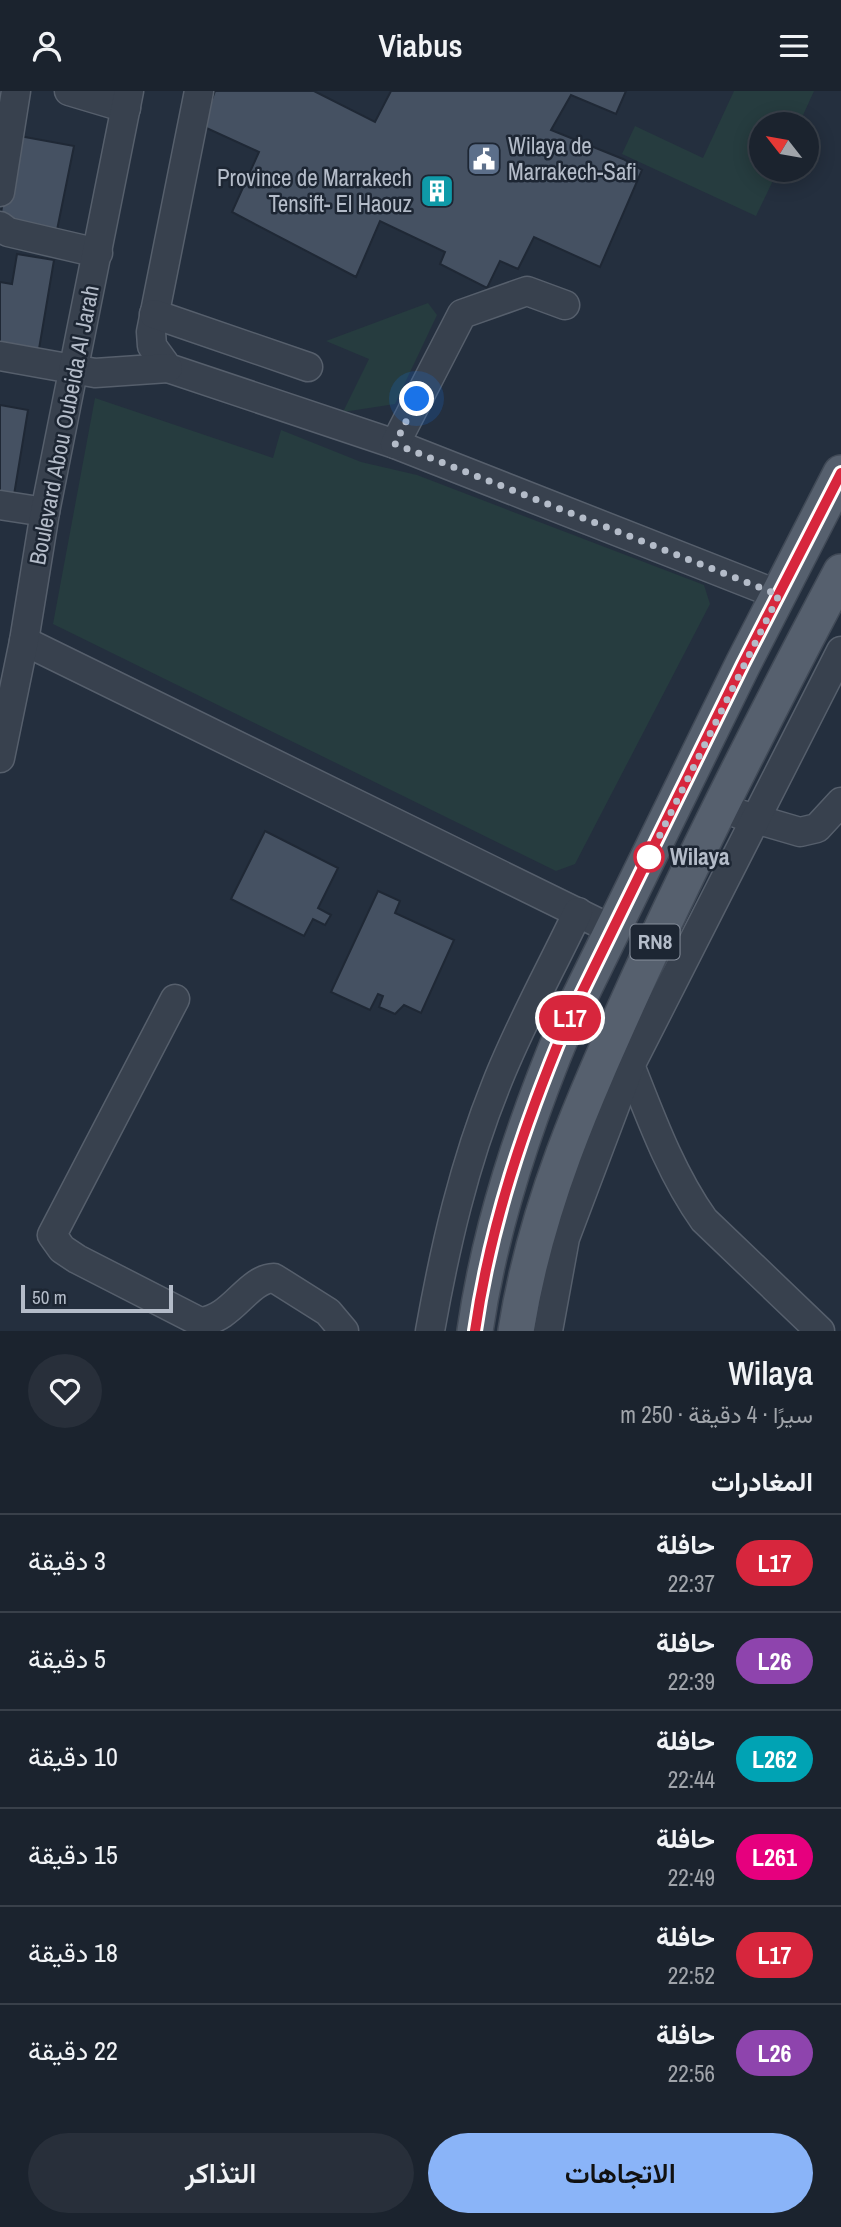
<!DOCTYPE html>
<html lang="ar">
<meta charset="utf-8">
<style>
:root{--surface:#1b232e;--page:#282f3a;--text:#f1f3f6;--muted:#a0a4aa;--line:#39404a;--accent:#8ab4f8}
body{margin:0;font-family:"Archivo Narrow",Vazirmatn,sans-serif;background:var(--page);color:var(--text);direction:rtl;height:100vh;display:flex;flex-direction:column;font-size:26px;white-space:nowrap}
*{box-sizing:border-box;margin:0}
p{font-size:23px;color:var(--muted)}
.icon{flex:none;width:38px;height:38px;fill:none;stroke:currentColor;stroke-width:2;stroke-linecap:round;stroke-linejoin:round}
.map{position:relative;height:1240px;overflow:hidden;direction:ltr}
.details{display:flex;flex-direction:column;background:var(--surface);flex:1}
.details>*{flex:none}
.badge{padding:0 14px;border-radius:23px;font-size:24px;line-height:46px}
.needle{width:46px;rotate:301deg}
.fabs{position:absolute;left:749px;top:21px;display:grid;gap:14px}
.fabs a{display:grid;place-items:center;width:70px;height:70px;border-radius:50%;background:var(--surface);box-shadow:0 4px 18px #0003,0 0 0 2px var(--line);font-size:35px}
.scale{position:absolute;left:21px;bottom:18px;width:152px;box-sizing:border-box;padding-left:7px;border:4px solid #b4bcc9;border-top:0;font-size:19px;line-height:24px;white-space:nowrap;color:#b4bcc9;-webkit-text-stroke:5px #1d2633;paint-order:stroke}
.you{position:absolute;width:35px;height:35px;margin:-18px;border:5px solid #fff;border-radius:50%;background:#1a73e8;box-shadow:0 0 0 10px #1a73e833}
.map>.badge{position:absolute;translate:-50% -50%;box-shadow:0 0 0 4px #fff}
h2{padding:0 28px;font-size:26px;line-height:63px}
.round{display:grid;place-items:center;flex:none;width:74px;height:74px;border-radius:37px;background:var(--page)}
.headline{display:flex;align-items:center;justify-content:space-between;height:119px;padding:0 28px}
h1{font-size:33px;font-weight:600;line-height:52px}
.cta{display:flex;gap:14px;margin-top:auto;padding:14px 28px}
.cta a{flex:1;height:80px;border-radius:42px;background:var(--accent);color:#111;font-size:28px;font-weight:600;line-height:80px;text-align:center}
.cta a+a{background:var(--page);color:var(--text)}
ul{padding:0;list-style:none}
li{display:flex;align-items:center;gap:21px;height:98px;padding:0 28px;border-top:2px solid var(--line)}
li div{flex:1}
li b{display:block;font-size:26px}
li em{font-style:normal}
li .badge{min-width:77px;font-weight:700;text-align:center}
header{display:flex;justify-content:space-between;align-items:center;height:91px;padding:0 28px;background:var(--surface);font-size:32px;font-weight:600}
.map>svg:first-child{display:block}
</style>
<header><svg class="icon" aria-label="menu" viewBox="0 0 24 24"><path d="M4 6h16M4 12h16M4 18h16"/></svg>Viabus<svg class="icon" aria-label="person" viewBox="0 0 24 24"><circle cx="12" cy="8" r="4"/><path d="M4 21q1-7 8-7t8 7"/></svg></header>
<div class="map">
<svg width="841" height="1240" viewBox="0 0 841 1240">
<rect width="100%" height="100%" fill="#242f3e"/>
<!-- green -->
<g fill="#263c3f">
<path d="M734 0H814L799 33H761V79H778L756 125 622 63 635 35 703 67Z"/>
<path d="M428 212 437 224 395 313 343 321 369 268 326 250Z"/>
<path d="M95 307 273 367 281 339 361 371 417 384 704 494 710 513 575 773 556 780 53 533Z"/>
</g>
<!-- building -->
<g fill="#455162" stroke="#1f2835" stroke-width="2">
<path d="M215 0H314L375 31 391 0H626L616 23 571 4 551 39 623 68 642 79 600 176 534 146 518 178 500 170 487 197 440 173 445 161 380 130 356 186 232 121 259 61 202 35Z"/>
<path d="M14 44 74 55 57 139 0 128Z"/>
<path d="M17 163 54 169 38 264 0 257V191L12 193Z"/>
<path d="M0 314 28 319 13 410 0 408Z"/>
<path d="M265 740 338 777 318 817 331 824 325 834 313 828 304 845 231 808Z"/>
<path d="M378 800 400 810 395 822 454 849 421 922 404 914 395 923 379 916 383 905 378 903 370 919 331 901Z"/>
</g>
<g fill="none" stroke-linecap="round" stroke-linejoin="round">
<!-- minor casing -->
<g stroke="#565f6c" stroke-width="31">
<g id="minor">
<path d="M69 0 126 17"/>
<path d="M199 0 151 241 152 255 168 277 395 353 779 504"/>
<path d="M0 101 16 0"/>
<path d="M0 135 8 141 98 162"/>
<path d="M154 223 308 276"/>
<path d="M0 265 95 282 168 277"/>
<path d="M395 353 462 223 527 200 565 214"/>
<path d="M0 414 45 421"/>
<path d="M24 550 613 839"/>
<path d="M0 667 24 550 45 421 129 0"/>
<path d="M739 723 800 741 817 737 841 711"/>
<path d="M175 908 52 1144 62 1158 77 1168 200 1231C233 1228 247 1188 274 1187L328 1221 344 1240"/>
<path d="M626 964C648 1019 669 1080 704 1129L820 1240"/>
<path d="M430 1240C445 1156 464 1073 496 994 519 935 551 878 578 821"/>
<path d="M548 1240 565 1147 630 975 841 560"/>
</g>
</g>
<!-- major casing -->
<g stroke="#414a57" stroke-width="38">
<g id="major">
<path d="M475 1240C490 1135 524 1034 565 936L743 573 841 382"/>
<path d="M516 1240C536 1114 583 1010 635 895 699 754 769 617 841 481"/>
</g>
</g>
<!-- minor -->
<use href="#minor" stroke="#38414e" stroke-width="28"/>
<!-- major -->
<use href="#major" stroke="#56606e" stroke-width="35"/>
</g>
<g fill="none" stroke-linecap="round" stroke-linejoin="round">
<!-- line casing -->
<g stroke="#fff" stroke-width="16">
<path id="line" d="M475 1240C490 1135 524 1034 565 936L743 573 841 382"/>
</g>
<!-- line -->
<use href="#line" stroke="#d7263d" stroke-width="10"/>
<!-- walk -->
<path stroke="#b4bcc9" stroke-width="7" stroke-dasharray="0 12.6" d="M417 308 395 353 779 504 645 774 649 766"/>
</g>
<!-- icons -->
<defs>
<g id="civic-square" transform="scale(1.75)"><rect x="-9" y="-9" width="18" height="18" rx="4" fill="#5c6f8a" stroke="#1d2633"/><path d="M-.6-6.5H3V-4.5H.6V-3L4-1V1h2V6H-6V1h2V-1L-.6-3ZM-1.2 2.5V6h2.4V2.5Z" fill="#fff"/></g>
<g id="building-square" transform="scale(1.75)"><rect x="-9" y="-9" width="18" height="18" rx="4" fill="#0f9aa8" stroke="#1d2633"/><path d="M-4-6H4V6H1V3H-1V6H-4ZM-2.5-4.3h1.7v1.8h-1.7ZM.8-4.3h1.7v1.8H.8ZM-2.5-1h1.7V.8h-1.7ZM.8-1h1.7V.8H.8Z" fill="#fff"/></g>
</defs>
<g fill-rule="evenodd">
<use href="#civic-square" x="484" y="68"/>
<use href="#building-square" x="437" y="100"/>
</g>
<!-- markers -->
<circle fill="#fff" stroke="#d7263d" stroke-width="3.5" cx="649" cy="766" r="14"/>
<g text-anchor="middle" stroke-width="5" stroke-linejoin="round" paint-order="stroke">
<!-- shield labels -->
<rect fill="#1d2633" stroke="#878f9c" stroke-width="2" x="630.5" y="833.5" width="49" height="35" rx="5"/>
<g font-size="21" font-weight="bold" fill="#b4bcc9">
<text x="655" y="858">RN8</text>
</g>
<!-- poi labels -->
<g font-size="23" fill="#b4bcc9" stroke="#1d2633" text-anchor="start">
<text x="508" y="63">Wilaya de<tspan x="508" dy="26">Marrakech-Safi</tspan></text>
<text x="412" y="95" text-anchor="end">Province de Marrakech<tspan x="412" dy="26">Tensift- El Haouz</tspan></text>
</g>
<!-- street labels -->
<g font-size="23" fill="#b4bcc9" stroke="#1d2633">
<text transform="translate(64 334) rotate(-79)" y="8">Boulevard Abou Oubeida Al Jarah</text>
</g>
<!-- stop labels -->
<g font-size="23" font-weight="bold" fill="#b4bcc9" stroke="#1d2633" text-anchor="start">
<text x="670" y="774">Wilaya</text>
</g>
</g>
</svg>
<div class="fabs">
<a><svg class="needle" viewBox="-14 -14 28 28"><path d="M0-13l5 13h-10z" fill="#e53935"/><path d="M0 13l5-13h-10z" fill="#a0a4aa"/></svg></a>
</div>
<div class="scale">50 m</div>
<div class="you" style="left:417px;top:308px"></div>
<b class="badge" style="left:570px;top:927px;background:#d7263d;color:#fff">L17</b>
</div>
<section class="details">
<div class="headline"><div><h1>Wilaya</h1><p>سيرًا · 4 دقيقة · 250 m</p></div><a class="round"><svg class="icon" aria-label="heart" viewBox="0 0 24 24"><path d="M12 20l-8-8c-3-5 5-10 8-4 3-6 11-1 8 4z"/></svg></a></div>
<h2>المغادرات</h2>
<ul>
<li><span class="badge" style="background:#d7263d;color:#fff">L17</span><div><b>حافلة</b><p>22:37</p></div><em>3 دقيقة</em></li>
<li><span class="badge" style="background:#8e44ad;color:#fff">L26</span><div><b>حافلة</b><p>22:39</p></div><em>5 دقيقة</em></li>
<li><span class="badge" style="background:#00a3b4;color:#fff">L262</span><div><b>حافلة</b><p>22:44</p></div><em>10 دقيقة</em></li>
<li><span class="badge" style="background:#e6007e;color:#fff">L261</span><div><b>حافلة</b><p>22:49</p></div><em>15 دقيقة</em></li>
<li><span class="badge" style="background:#d7263d;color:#fff">L17</span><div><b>حافلة</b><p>22:52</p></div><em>18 دقيقة</em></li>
<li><span class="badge" style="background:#8e44ad;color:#fff">L26</span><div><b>حافلة</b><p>22:56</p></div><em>22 دقيقة</em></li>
</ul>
<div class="cta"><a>الاتجاهات</a><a>التذاكر</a></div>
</section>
